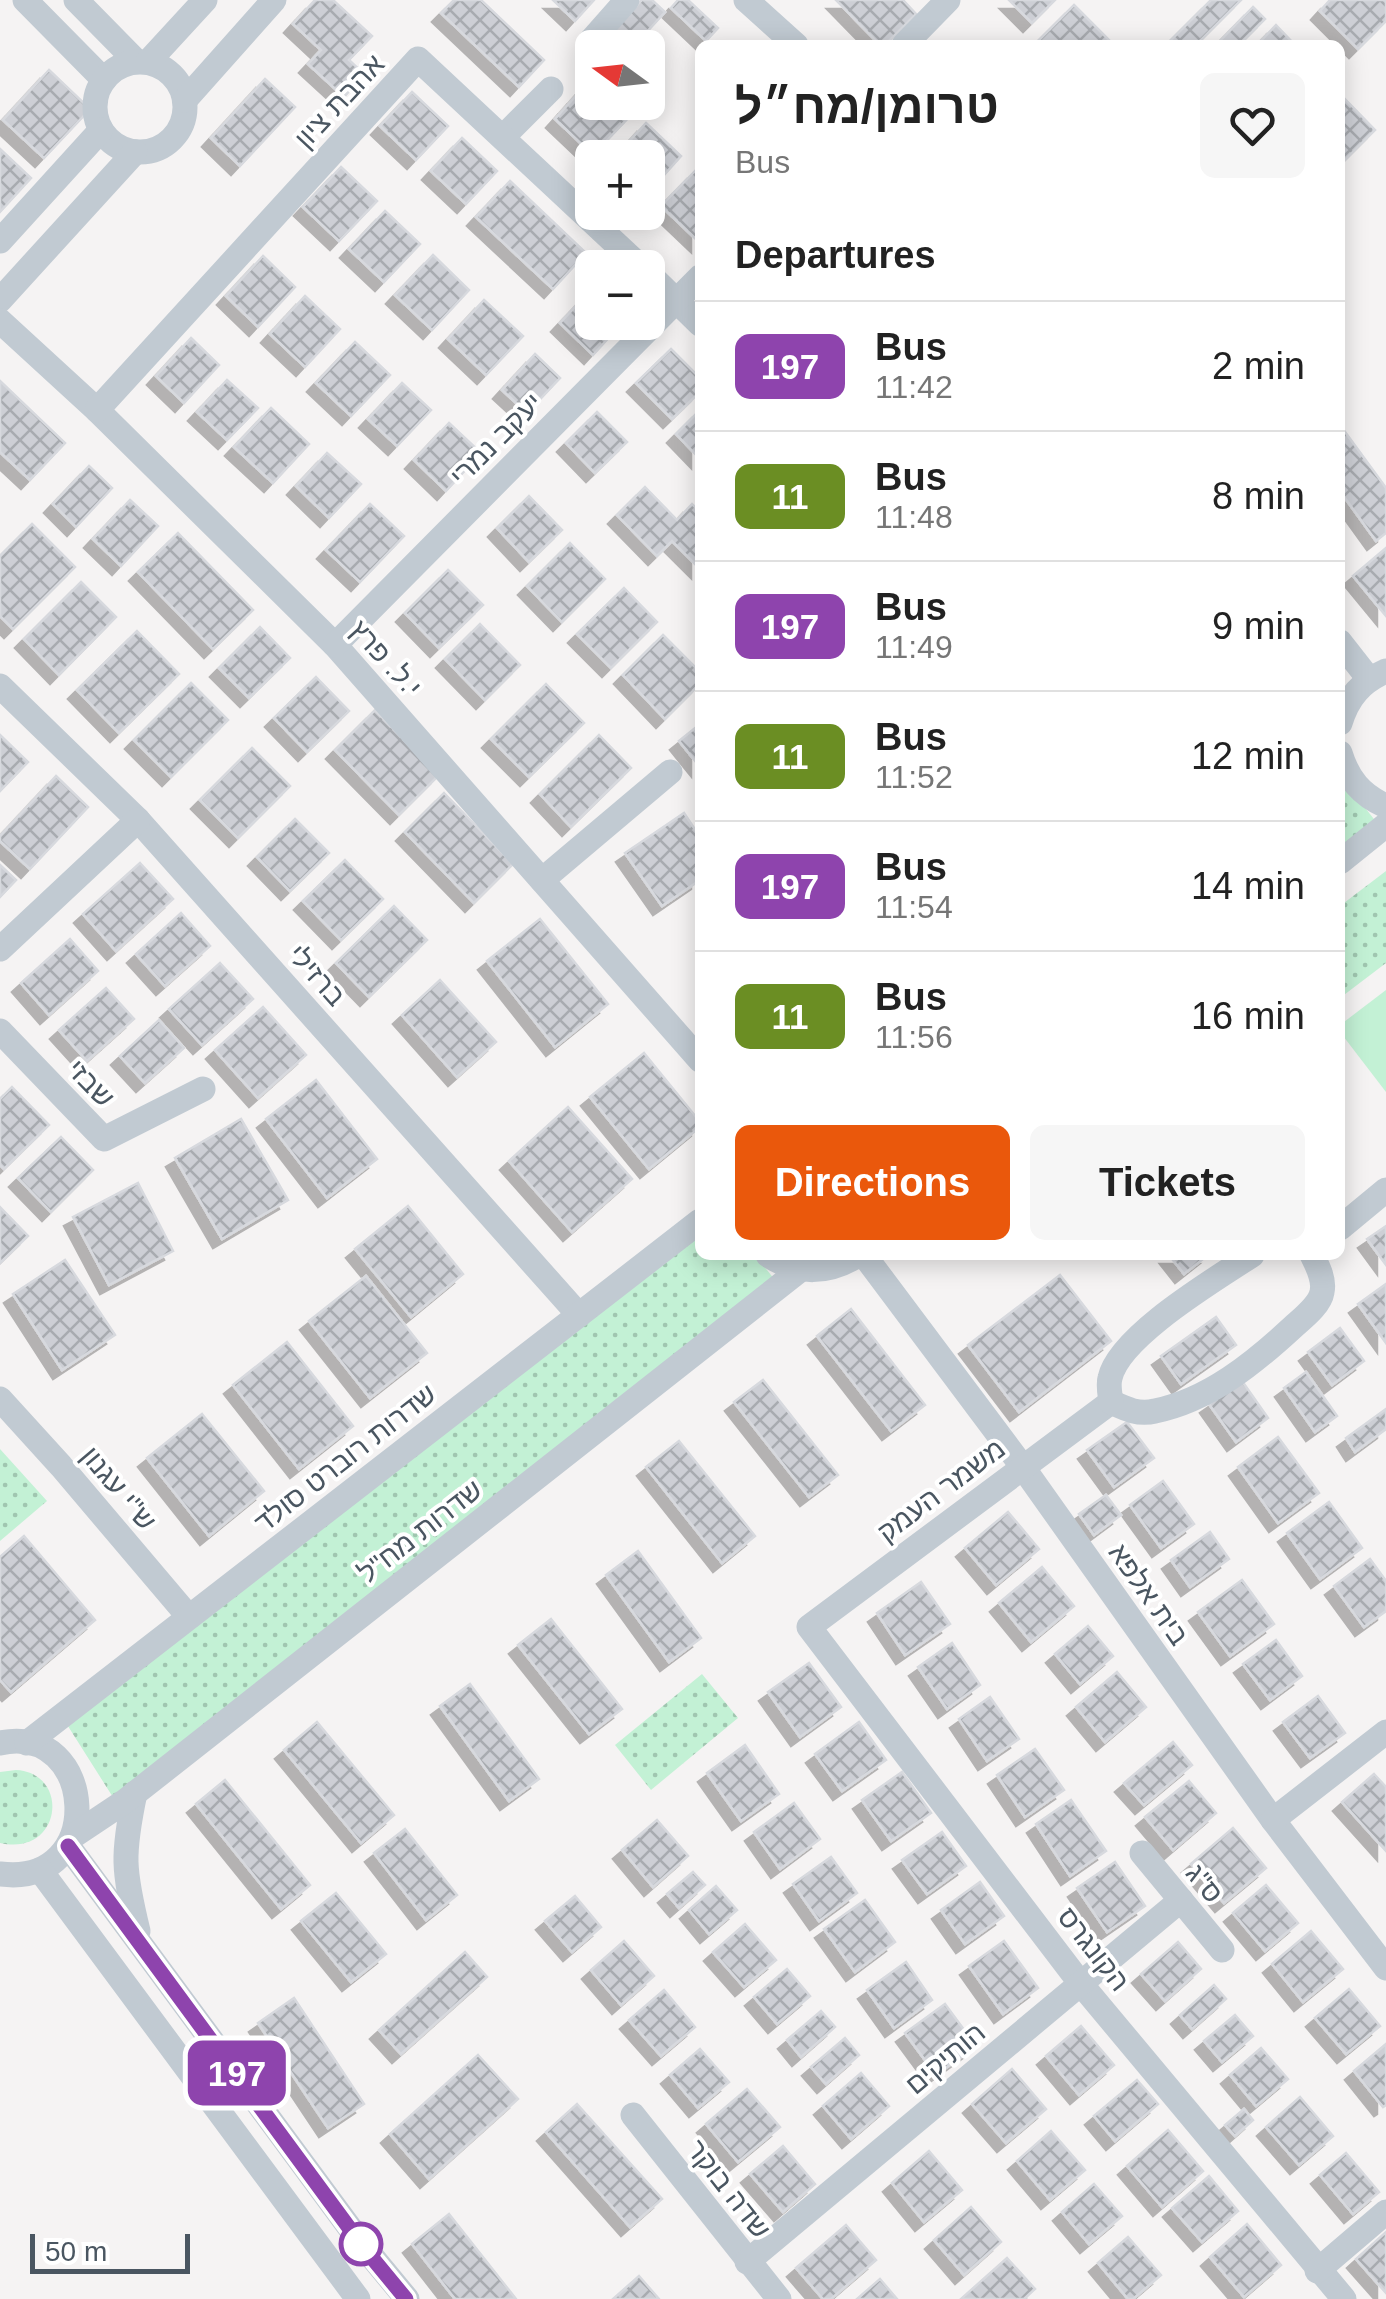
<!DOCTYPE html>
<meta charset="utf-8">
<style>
:root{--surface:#fff;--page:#f6f6f6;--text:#222;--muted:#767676;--line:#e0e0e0;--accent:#ea580c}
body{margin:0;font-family:Helvetica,Heebo,sans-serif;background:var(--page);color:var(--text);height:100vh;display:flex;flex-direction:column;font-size:38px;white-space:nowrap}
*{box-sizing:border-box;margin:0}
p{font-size:32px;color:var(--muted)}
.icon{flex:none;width:55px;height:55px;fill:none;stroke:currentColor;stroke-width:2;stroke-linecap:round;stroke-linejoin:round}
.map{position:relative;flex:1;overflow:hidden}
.drawer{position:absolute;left:695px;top:40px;width:650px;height:1220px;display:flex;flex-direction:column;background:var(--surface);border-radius:15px;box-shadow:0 5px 25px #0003}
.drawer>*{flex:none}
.badge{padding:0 20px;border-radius:15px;font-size:35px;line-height:65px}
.needle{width:65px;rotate:285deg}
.fabs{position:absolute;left:575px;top:30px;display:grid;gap:20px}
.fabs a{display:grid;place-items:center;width:90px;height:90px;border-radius:15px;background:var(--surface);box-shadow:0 5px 25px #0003;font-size:50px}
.scale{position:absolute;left:30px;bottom:25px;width:160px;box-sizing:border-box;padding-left:10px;border:5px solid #4a5661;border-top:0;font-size:28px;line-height:35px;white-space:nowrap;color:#4a5661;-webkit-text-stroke:8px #fff;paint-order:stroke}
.map>.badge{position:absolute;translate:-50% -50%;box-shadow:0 0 0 5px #fff}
h2{padding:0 40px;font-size:38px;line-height:90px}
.round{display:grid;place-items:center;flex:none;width:105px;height:105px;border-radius:15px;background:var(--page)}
.headline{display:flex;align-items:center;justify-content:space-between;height:170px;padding:0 40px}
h1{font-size:48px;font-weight:600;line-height:75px}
.action{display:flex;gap:20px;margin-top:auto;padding:20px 40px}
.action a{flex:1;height:115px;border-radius:15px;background:var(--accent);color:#fff;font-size:40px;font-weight:600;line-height:115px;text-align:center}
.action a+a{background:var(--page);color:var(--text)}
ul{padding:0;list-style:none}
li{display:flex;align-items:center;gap:30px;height:130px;padding:0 40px;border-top:2px solid var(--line)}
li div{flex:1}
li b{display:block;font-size:38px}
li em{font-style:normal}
li .badge{min-width:110px;font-weight:700;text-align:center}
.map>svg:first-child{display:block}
</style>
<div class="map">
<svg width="1386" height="2299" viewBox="0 0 1386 2299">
<defs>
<pattern id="grass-dots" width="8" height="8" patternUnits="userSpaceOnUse" patternTransform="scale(2.5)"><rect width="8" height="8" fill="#c3f1d5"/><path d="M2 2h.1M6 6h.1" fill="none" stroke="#a0c6b0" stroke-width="1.8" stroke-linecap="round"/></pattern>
<pattern id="building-cross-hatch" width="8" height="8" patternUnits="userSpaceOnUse" patternTransform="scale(2.5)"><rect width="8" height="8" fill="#cdcfd5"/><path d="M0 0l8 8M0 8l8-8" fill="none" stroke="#a8abb0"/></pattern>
<filter id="shadow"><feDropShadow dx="-9" dy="9" stdDeviation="0" flood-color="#0004"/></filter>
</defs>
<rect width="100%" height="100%" fill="#f5f3f3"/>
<!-- grass -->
<g fill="url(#grass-dots)">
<path d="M1340 776 1381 828 1340 860Z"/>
<path d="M1386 871V963L1340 998V906Z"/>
<path d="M700 1231V1255H755L775 1280 116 1802 66 1723Z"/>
<path d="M0 1449 47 1501 0 1541Z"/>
<path d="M702 1674 738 1718 651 1790 615 1745Z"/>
<path d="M16 1770C71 1773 62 1857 0 1843V1772Z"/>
</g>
<!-- pitch -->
<path fill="#c3f1d5" d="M1386 990V1092L1340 1032V1025Z"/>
<!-- building -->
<g fill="url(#building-cross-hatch)" stroke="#d7d9de" stroke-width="2.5" filter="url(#shadow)">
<path d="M315 0H333L372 36 349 60 364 74 344 97 308 64 321 50 293 24Z"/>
<path d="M454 0H481L544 60 519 87 441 13Z"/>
<path d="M553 0H594L575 21Z"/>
<path d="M642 0H652L665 12 632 48H628L612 32Z"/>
<path d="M678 0H688L718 28 706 41 671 8Z"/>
<path d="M836 0H903L916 14 885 45H880Z"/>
<path d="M1009 0H1055L1032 23Z"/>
<path d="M1211 0H1241L1196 45H1176L1171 40Z"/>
<path d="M1330 0H1386V21L1358 49 1320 11Z"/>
<path d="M1074 5 1113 44 1112 45H1042L1038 41Z"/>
<path d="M1253 7 1265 19 1239 45H1224L1220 41Z"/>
<path d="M1276 25 1295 45H1257Z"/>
<path d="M49 70 90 109 44 158 3 120Z"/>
<path d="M592 78V102H620L632 114 593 155 555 119Z"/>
<path d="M265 79 295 107 240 166 211 138Z"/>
<path d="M412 92 448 126 416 160 380 126Z"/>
<path d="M1344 98 1375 130 1345 160 1340 155V102Z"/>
<path d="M646 123 681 156 648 193V158H614Z"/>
<path d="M462 138 497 171 466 204 431 171Z"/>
<path d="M0 149 31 178 0 212Z"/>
<path d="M341 167 377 201 339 241 303 207Z"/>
<path d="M696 170 700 174V243L661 206Z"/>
<path d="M510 181 586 253 553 289 476 217Z"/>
<path d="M385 211 420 244 384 282 349 249Z"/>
<path d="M433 255 469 290 432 330 395 295Z"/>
<path d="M263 256 295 287 258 327 226 296Z"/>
<path d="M592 289V322H623L593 355 560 323Z"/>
<path d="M305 296 340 329 305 367 270 334Z"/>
<path d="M484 300 523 336 486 375 448 339Z"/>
<path d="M191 338 219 365 184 403 156 376Z"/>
<path d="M355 342 390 375 351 416 316 383Z"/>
<path d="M671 349 700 378V392L672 419 636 383Z"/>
<path d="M535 354 560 378 527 413 502 390Z"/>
<path d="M227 380 258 408 227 440 197 412Z"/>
<path d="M0 381 65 443 30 480 0 452Z"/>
<path d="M402 383 431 410 397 446 368 419Z"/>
<path d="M271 408 309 444 273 483 234 447Z"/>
<path d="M700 410V459L676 434Z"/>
<path d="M597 412 627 442 595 473 566 443Z"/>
<path d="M449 423 481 453 446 491 414 460Z"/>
<path d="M1340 425 1386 488V533L1376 541 1340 491Z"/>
<path d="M327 453 361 484 329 518 296 486Z"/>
<path d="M89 466 112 488 76 527 53 504Z"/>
<path d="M645 487 677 520 692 504 700 512V569L672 541 657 556 617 515Z"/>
<path d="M529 496 562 530 529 562 497 528Z"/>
<path d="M130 500 158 526 121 566 93 539Z"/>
<path d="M370 504 404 536 360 582 326 550Z"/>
<path d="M32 524 75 567 13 629 0 616V556Z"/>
<path d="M178 533 253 610 213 649 138 572Z"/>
<path d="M570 543 605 579 562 622 527 586Z"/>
<path d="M1386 548V616L1353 576Z"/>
<path d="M448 570 483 605 439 648 405 613Z"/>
<path d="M81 582 116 617 59 675 24 639Z"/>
<path d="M624 588 657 622 611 668 577 634Z"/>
<path d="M480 624 520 665 485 700 445 659Z"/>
<path d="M260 627 290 658 249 698 219 668Z"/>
<path d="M137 631 179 674 119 733 77 690Z"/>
<path d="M663 635 700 672V684L665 719 623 675Z"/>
<path d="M316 677 349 711 307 752 274 718Z"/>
<path d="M191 683 228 720 171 777 134 740Z"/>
<path d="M546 684 584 723 529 777 491 739Z"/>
<path d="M375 710 439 775 399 815 335 750Z"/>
<path d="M700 724V767L679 741Z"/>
<path d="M0 735 28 762 0 791Z"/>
<path d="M599 735 631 768 571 827 540 794Z"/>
<path d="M252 748 290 786 238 838 200 800Z"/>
<path d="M56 776 88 807 30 869 0 841V836Z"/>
<path d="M444 793 513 864 474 903 405 832Z"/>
<path d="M684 813 700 837V880L662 906 625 853Z"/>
<path d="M295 819 329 853 290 891 257 857Z"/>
<path d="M345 860 383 899 341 940 303 901Z"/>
<path d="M140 863 173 899 116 951 83 914Z"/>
<path d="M0 865 16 880 0 897Z"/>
<path d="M394 906 427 940 369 997 336 963Z"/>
<path d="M181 913 210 946 165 986 136 954Z"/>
<path d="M540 919 608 1004 555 1047 487 961Z"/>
<path d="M70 939 98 971 49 1015 21 983Z"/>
<path d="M220 963 253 999 202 1045 169 1009Z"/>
<path d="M440 980 496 1042 457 1077 402 1015Z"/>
<path d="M106 988 134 1019 87 1061 59 1030Z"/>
<path d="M263 1007 306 1055 258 1098 215 1050Z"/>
<path d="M159 1020 184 1048 145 1083 120 1056Z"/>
<path d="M644 1053 700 1122V1127L649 1169 590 1097Z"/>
<path d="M316 1080 377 1159 327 1198 266 1119Z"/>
<path d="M12 1087 49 1125 4 1169 0 1165V1099Z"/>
<path d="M568 1107 632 1179 572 1232 509 1161Z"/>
<path d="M241 1119 288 1200 222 1239 175 1158Z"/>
<path d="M61 1137 93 1170 51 1212 18 1178Z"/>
<path d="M138 1183 173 1251 109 1285 73 1217Z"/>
<path d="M408 1206 463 1274 411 1317 355 1249Z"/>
<path d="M0 1207 28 1236 0 1263Z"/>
<path d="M1386 1226V1265L1367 1239Z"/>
<path d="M1169 1255H1208L1184 1274Z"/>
<path d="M65 1260 115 1335 62 1370 13 1294Z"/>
<path d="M1060 1275 1111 1341 1019 1412 968 1345Z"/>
<path d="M366 1276 427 1353 370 1398 309 1321Z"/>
<path d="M1386 1284V1343L1358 1304Z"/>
<path d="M851 1309 925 1405 891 1431 817 1336Z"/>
<path d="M1216 1317 1236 1345 1181 1384 1161 1356Z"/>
<path d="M1340 1328 1364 1361 1332 1385 1308 1352Z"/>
<path d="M287 1342 353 1426 299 1469 233 1385Z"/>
<path d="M1306 1372 1337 1416 1315 1432 1284 1388Z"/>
<path d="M763 1380 838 1475 809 1497 734 1402Z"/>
<path d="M1242 1381 1268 1418 1236 1442 1209 1404Z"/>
<path d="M1386 1409V1429L1355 1452 1346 1438Z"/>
<path d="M202 1414 264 1491 209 1536 147 1458Z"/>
<path d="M1127 1422 1154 1458 1114 1487 1087 1450Z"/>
<path d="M1278 1437 1319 1493 1278 1523 1238 1467Z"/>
<path d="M679 1441 755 1536 722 1563 646 1467Z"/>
<path d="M1163 1481 1194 1524 1161 1548 1130 1505Z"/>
<path d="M1106 1495 1121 1515 1094 1535 1079 1514Z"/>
<path d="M1329 1502 1362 1548 1320 1579 1287 1533Z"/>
<path d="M1008 1512 1039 1549 996 1585 965 1548Z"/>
<path d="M1210 1532 1229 1559 1190 1587 1171 1560Z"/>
<path d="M24 1536 95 1620 11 1692 0 1680V1557Z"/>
<path d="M638 1551 701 1638 669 1662 606 1575Z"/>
<path d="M1370 1559 1386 1581V1611L1364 1627 1334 1586Z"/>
<path d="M1042 1567 1074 1606 1031 1642 999 1603Z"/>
<path d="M1242 1580 1274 1624 1230 1656 1198 1612Z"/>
<path d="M921 1582 950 1624 905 1655 877 1613Z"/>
<path d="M551 1619 622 1709 589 1734 518 1645Z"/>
<path d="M1088 1626 1113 1656 1080 1684 1055 1654Z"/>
<path d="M1276 1640 1302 1676 1270 1700 1243 1664Z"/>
<path d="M952 1643 980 1685 947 1709 918 1667Z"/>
<path d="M809 1663 841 1707 800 1737 768 1692Z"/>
<path d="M1117 1672 1146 1707 1105 1742 1076 1707Z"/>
<path d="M470 1684 539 1779 509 1801 440 1706Z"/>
<path d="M1318 1696 1345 1733 1310 1758 1283 1722Z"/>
<path d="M990 1697 1019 1739 987 1761 959 1719Z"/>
<path d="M317 1722 394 1815 361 1843 284 1750Z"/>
<path d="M859 1722 886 1760 842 1791 815 1754Z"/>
<path d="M1173 1742 1192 1765 1144 1805 1124 1783Z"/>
<path d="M745 1745 779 1794 741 1821 707 1773Z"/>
<path d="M1035 1749 1064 1790 1025 1817 997 1775Z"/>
<path d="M902 1772 931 1813 891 1841 862 1800Z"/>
<path d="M1374 1774 1386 1787V1851L1342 1802Z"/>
<path d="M225 1780 310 1885 281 1909 196 1804Z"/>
<path d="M1189 1781 1216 1813 1173 1850 1145 1817Z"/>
<path d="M1071 1800 1106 1851 1070 1876 1036 1824Z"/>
<path d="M794 1803 820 1839 780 1869 754 1832Z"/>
<path d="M657 1820 688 1856 653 1887 622 1850Z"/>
<path d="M1233 1828 1266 1868 1224 1903 1191 1864Z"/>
<path d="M405 1829 457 1895 426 1920 374 1853Z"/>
<path d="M942 1832 966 1866 927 1894 902 1860Z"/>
<path d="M831 1857 857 1893 819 1921 793 1884Z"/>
<path d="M1115 1862 1145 1906 1107 1932 1077 1888Z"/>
<path d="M693 1872 705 1885 679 1908 667 1894Z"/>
<path d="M980 1882 1004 1916 965 1944 941 1910Z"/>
<path d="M1266 1885 1298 1923 1265 1951 1233 1913Z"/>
<path d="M716 1886 737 1910 709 1934 689 1910Z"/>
<path d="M336 1893 386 1954 351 1982 301 1921Z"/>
<path d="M575 1896 601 1927 572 1952 545 1921Z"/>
<path d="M865 1900 895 1942 855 1972 824 1929Z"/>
<path d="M745 1924 776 1960 744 1987 713 1952Z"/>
<path d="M1311 1931 1343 1969 1303 2002 1272 1964Z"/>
<path d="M624 1941 654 1976 621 2005 591 1970Z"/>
<path d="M1004 1941 1038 1988 1003 2014 969 1966Z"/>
<path d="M1178 1942 1201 1969 1165 2001 1141 1974Z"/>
<path d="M465 1952 487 1977 401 2054 379 2030Z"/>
<path d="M906 1962 932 2000 894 2028 867 1990Z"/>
<path d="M787 1969 810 1996 777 2024 754 1997Z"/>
<path d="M1214 1985 1226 1999 1192 2029 1180 2015Z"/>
<path d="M1349 1989 1380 2026 1346 2054 1315 2018Z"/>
<path d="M664 1990 695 2027 661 2056 629 2020Z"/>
<path d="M294 1998 364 2104 328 2128 258 2023Z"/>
<path d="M945 2004 976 2046 936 2075 905 2033Z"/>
<path d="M821 2011 835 2027 801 2057 787 2040Z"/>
<path d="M1235 2015 1253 2036 1222 2062 1204 2041Z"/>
<path d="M1081 2026 1114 2065 1079 2095 1046 2056Z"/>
<path d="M845 2038 859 2055 826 2084 811 2067Z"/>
<path d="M1386 2044V2105L1383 2107 1354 2071Z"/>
<path d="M1261 2048 1288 2079 1256 2106 1230 2075Z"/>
<path d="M700 2049 729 2082 698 2108 670 2075Z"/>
<path d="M478 2055 518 2099 429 2179 390 2134Z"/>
<path d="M1012 2069 1046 2109 1006 2143 972 2104Z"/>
<path d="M861 2073 889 2106 851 2139 823 2106Z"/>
<path d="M1137 2080 1158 2104 1115 2141 1094 2116Z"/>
<path d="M747 2089 780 2127 738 2162 706 2124Z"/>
<path d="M1300 2097 1333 2136 1299 2165 1266 2127Z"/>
<path d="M577 2104 662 2199 630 2227 546 2132Z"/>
<path d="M1244 2109 1253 2120 1235 2136 1225 2125Z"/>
<path d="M1168 2130 1203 2171 1162 2207 1127 2166Z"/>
<path d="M1051 2131 1085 2170 1050 2200 1017 2161Z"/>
<path d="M783 2146 815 2184 783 2212 750 2174Z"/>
<path d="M929 2151 962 2190 924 2222 892 2183Z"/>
<path d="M1346 2153 1379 2192 1353 2214 1320 2175Z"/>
<path d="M1209 2176 1238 2211 1202 2242 1172 2208Z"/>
<path d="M1094 2184 1122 2216 1089 2244 1062 2212Z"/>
<path d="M971 2207 1001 2242 964 2275 934 2240Z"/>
<path d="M449 2214 516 2299H455L412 2244Z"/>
<path d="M1247 2224 1281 2265 1244 2297 1210 2257Z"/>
<path d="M846 2225 876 2260 831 2299H823L796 2268Z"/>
<path d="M1386 2232V2293L1356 2259Z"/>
<path d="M1128 2237 1161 2275 1133 2299H1128L1098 2263Z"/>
<path d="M1007 2258 1035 2289 1024 2299H961Z"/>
<path d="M639 2276 659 2299H613Z"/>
<path d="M880 2279 897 2299H857Z"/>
</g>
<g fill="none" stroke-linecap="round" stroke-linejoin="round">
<!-- minor -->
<g stroke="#c1cad2" stroke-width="25">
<path d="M25 0 104 80"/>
<path d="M76 0 136 61"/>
<path d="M746 0 796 45"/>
<path d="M590 42 627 0"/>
<path d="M904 45 948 0"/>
<circle cx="140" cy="107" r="45"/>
<path d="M148 62 205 0"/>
<path d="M185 100 274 0"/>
<path d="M504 136 551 89"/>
<path d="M0 241 101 130"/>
<path d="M648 273 700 324"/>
<path d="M0 300 135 152"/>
<path d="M0 321 97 410 335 645 700 1060"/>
<path d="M97 410 418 59 642 268"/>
<path d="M1340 642 1369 679"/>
<path d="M335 645 700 277"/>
<path d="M0 686 138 820 579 1315"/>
<path d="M1340 723C1348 697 1361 682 1386 671"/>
<path d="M1340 753C1348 779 1361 795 1386 806"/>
<path d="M1340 862 1386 825"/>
<path d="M542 880 670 772"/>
<path d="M0 949 138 820"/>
<path d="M0 1031 104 1139 203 1089"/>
<path d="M1340 1228 1386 1190"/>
<path d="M768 1255C797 1275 829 1274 858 1255"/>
<path d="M864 1255 1022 1466 1273 1820 1386 1968"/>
<path d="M0 1399 61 1466 189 1617"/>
<path d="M1111 1402 809 1627 1081 1984 1344 2299"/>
<path d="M1111 1402C1126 1409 1138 1415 1155 1411 1209 1400 1254 1363 1293 1327 1303 1318 1320 1305 1322 1292 1325 1279 1317 1265 1312 1255"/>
<path d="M1111 1402C1110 1395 1108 1385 1110 1378 1119 1336 1216 1279 1252 1255"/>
<path d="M0 1743C97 1722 108 1888 0 1874"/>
<path d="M27 1743 700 1221"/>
<path d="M135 1793C122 1855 123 1869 138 1931"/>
<path d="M1273 1820 1386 1732"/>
<path d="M73 1836 124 1802 800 1270"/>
<path d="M68 1846 364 2247 407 2299"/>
<path d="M1142 1853 1222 1950"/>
<path d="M40 1870 358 2299"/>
<path d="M633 2115 779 2299"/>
<path d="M747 2262 1181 1900"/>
<path d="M1317 2271 1386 2212"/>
</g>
</g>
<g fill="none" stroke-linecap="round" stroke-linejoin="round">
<!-- line casing -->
<g stroke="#fff" stroke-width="22">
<path id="line" d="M68 1846 364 2248 406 2299"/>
</g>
<!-- line -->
<use href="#line" stroke="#8e44ad" stroke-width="15"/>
</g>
<!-- markers -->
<circle fill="#fff" stroke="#8e44ad" stroke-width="5" cx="361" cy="2244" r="20"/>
<g text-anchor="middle" stroke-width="8" stroke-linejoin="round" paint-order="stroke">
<!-- street labels -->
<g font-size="28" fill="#4a5661" stroke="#fff">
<text transform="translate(339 101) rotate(-47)" y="10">אהבת ציון</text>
<text transform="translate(496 439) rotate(-45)" y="10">יעקב נמרי</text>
<text transform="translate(386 658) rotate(48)" y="10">י.ל. פרץ</text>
<text transform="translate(317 975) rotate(48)" y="10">ברזילי</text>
<text transform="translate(91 1083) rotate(46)" y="10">שבזי</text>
<text transform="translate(345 1458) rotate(-38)" y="10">שדרות רוברט סולד</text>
<text transform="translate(119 1488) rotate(50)" y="10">ש"י עגנון</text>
<text transform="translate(941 1490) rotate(-37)" y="10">משמר העמק</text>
<text transform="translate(420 1531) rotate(-38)" y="10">שדרות מח"ל</text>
<text transform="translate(1149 1594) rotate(55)" y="10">בית אלפא</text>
<text transform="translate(1205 1883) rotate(51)" y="10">ס"ג</text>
<text transform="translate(1094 1949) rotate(52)" y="10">הקונגרס</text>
<text transform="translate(945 2058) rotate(-40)" y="10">הותיקים</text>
<text transform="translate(729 2189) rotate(52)" y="10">שדה בוקר</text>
</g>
</g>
</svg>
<div class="fabs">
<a><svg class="needle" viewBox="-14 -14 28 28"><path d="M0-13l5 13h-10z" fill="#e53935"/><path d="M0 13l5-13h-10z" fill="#767676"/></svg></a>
<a>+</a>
<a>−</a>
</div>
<div class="scale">50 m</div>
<b class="badge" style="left:237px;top:2073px;background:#8e44ad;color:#fff">197</b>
<section class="drawer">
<div class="headline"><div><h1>טרומן/מח״ל</h1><p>Bus</p></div><a class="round"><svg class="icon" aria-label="heart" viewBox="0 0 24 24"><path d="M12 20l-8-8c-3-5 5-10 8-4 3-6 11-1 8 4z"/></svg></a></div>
<h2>Departures</h2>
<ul>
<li><span class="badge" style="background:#8e44ad;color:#fff">197</span><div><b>Bus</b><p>11:42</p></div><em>2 min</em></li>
<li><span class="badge" style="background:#6b8e23;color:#fff">11</span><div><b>Bus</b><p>11:48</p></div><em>8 min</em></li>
<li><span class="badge" style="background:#8e44ad;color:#fff">197</span><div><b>Bus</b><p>11:49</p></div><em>9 min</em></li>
<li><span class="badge" style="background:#6b8e23;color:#fff">11</span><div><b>Bus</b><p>11:52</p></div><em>12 min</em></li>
<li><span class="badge" style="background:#8e44ad;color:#fff">197</span><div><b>Bus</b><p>11:54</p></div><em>14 min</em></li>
<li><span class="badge" style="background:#6b8e23;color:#fff">11</span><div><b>Bus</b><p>11:56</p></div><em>16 min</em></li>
</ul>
<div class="action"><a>Directions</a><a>Tickets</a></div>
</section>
</div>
